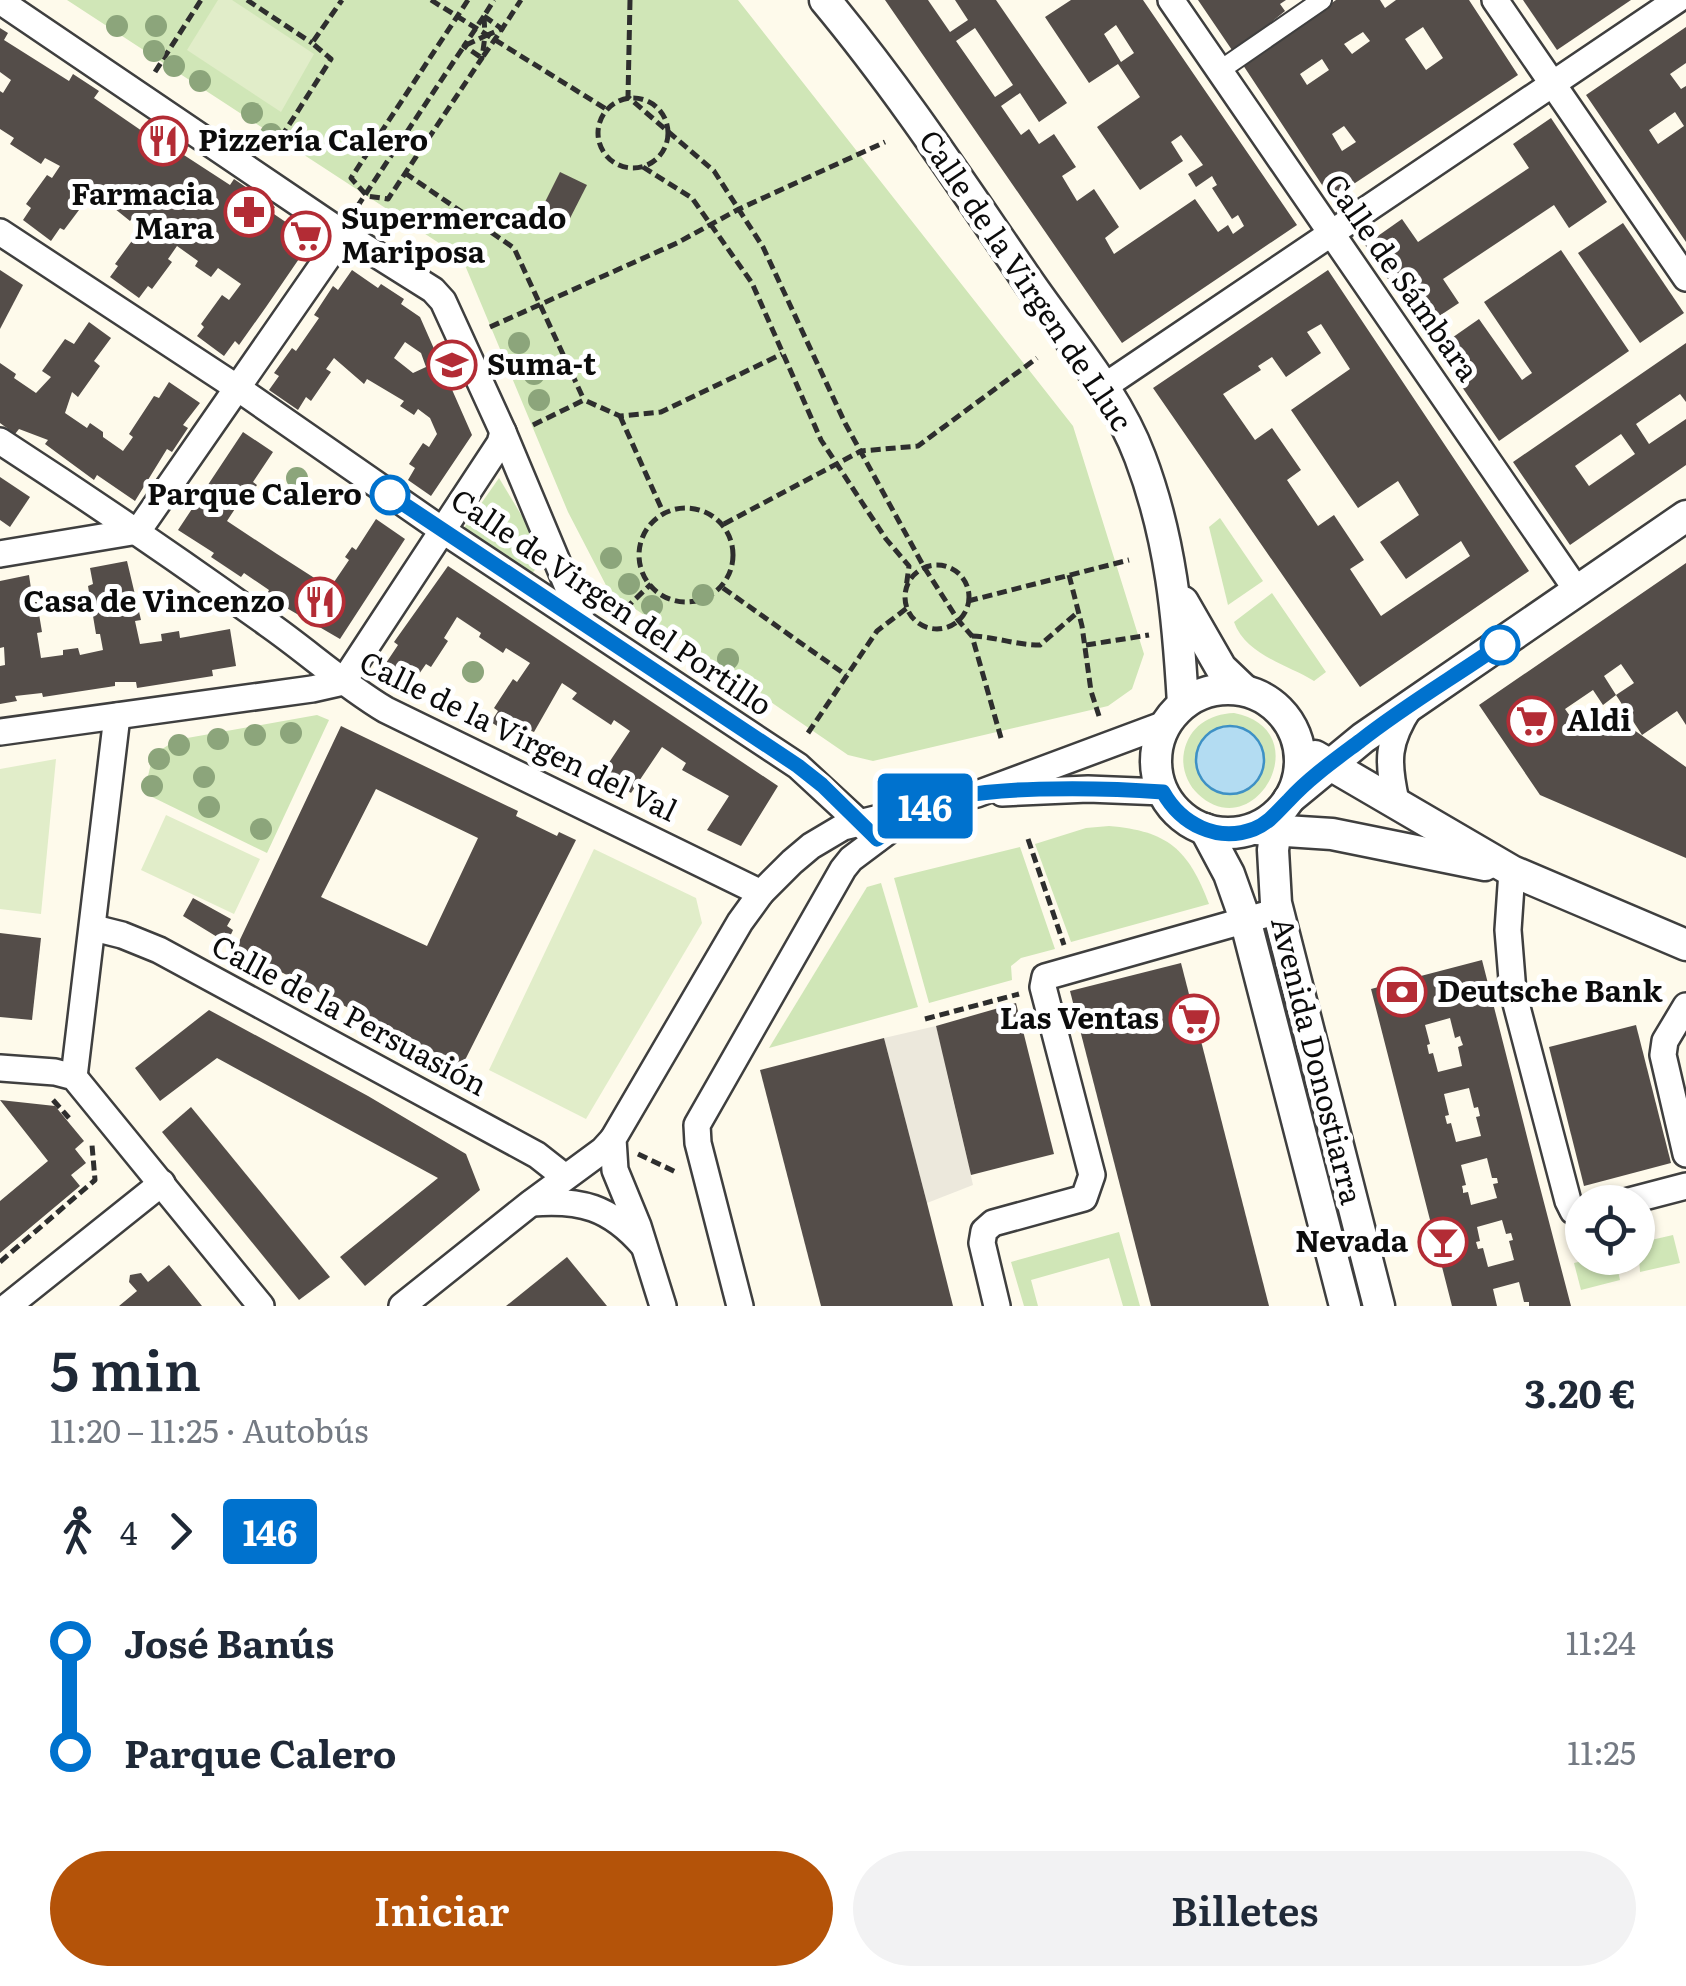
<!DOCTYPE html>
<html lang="es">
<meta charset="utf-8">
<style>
:root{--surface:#fff;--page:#f2f2f3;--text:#1f2937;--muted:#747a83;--accent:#b45309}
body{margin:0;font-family:Literata,serif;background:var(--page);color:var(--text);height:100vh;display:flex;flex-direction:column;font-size:38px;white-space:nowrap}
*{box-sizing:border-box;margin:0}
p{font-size:32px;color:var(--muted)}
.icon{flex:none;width:55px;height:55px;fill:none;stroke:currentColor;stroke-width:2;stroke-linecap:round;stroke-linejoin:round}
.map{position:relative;height:1306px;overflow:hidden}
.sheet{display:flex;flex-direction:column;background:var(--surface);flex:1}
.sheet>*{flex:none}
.badge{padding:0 20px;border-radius:8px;font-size:35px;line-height:65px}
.fabs{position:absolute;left:1565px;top:1185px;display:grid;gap:20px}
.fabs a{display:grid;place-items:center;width:90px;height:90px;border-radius:50%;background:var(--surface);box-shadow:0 2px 8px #0004;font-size:50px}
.map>.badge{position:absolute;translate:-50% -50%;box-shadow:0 0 0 5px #fff}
.legs{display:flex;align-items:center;gap:15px;height:110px;padding:0 50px;font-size:32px}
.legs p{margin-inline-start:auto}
.head{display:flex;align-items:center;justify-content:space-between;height:170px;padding:0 50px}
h1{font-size:55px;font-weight:600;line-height:75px}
.button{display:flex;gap:20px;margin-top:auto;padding:20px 50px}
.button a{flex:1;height:115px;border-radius:60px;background:var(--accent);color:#fff;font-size:40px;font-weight:600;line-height:115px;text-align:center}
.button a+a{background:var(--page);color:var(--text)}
ul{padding:0 50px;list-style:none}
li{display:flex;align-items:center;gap:35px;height:110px;font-size:38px}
li i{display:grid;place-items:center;width:15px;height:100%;margin:0 12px;background:currentColor}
li i::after{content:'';width:25px;height:25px;margin:-12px;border:8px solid;border-radius:50%;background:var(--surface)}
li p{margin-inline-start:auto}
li:first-child i{background:linear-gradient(#0000 50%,currentColor 0)}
li:last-child i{background:linear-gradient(currentColor 50%,#0000 0)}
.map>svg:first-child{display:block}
</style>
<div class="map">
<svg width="1686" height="1306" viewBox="0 0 1686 1306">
<rect width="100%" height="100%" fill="#fefaeb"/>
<!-- green -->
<g fill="#d0e6b7" fill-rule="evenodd">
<path d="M67 0H738L1073 426 1144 654 1132 689 1108 706 873 761 848 755 609 591 568 512 462 258Z"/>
<path d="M499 478 546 556 530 576 462 531Z"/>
<path d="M1220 518 1263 581 1228 605 1209 527Z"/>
<path d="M1272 593 1326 672 1314 681C1286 664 1246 655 1234 622Z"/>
<path d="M1234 713C1320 730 1255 848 1198 794 1187 784 1181 767 1184 752 1189 727 1209 714 1234 713ZM1225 726 1262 748 1263 770 1251 788 1204 737Z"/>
<path d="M317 715 329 720 267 853 144 793 153 755 176 740Z"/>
<path d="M1109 826C1168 831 1188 849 1209 904L1071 942 1035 844 1086 828Z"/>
<path d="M1020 847 1055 949 1021 958 1011 966 1012 980 929 1003 894 878Z"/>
<path d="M881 883 918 1007 769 1048 867 887Z"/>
<path d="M1119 1232 1140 1306H1123L1109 1258 1031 1280 1038 1306H1024L1011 1262Z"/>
<path d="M1673 1235 1680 1263 1640 1272 1638 1243Z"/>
<path d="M1595 1258H1615L1620 1280 1581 1290 1574 1263Z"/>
</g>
<!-- pitch -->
<g fill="#e1edc9">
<path d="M218 0H232L314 54 281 112 187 50Z"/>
<path d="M56 759 41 914 0 909V769Z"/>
<path d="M166 815 260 859 234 914 141 870Z"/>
<path d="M594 849 696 898 702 923 586 1119 489 1070Z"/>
</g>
<!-- plaza -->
<path fill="#ece8dc" d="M936 1026 973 1185 927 1203 884 1038Z"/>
<!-- water -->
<circle fill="#b3dcf2" stroke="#3e91c5" stroke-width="2.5" cx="1230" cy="760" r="34"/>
<!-- building -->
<g fill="#544d49" fill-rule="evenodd">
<path d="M885 0H928L950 32 968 20 955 0H996L1067 103 1039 122 1020 93 1001 106 1021 135 1029 129 1039 144 1054 134 1076 167 1062 176 1077 201 1094 189 1119 227 1105 238 1114 254 1195 199 1218 232 1228 225 1233 234 1244 226 1238 215 1232 219 1212 188 1217 185 1212 176 1196 187 1188 174 1203 165 1181 135 1171 142 1183 161 1140 190 1097 127 1140 97 1118 64 1089 83 1045 17 1071 0H1143L1297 225 1122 343ZM1116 25 1134 53 1121 62 1104 34ZM975 28 1013 85 995 97 956 41Z"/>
<path d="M1198 0H1286L1280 4 1285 11 1234 53Z"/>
<path d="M1336 0H1380L1385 8 1396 0H1469L1518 75 1334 197 1328 194 1243 65ZM1423 27 1443 58 1426 70 1405 39ZM1363 32 1370 41 1352 54 1344 44ZM1322 59 1329 70 1307 85 1300 74ZM1344 126 1356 142 1342 151 1332 134Z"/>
<path d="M1523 0H1631L1557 50Z"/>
<path d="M1686 27V63L1670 74 1681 89 1686 86V242L1586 95ZM1675 112 1684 126 1658 144 1649 130Z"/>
<path d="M0 28 8 33 4 40 69 81 73 74 99 91 94 98 142 131 146 125 172 143 170 146 230 185 234 179 275 207 271 212 309 238 300 251 303 253 266 307 239 345 235 341 224 356 197 336 204 327 201 324 222 295 229 300 241 284 218 268 211 277 195 266 198 261 177 246 168 259 172 262 152 289 148 286 139 298 110 277 118 266 115 264 134 238 139 241 149 226 135 215 130 221 89 188 81 198 85 202 64 230 60 228 51 241 23 220 31 208 26 204 47 175 52 178 60 166 45 158 41 164 10 144 14 138 0 129V91L3 93 11 80 0 72Z"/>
<path d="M1551 118 1607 202 1569 228 1554 205 1443 279 1459 303 1421 328 1365 245 1402 219 1418 242 1529 168 1513 144Z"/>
<path d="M560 172 587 185 563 232 537 218Z"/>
<path d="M1623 223 1684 313 1640 343 1578 253Z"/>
<path d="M1561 250 1629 351 1499 441 1436 349 1479 319 1522 380 1532 373 1484 302Z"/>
<path d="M0 270 23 285 0 329Z"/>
<path d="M352 270 378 288 381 284 404 299 401 304 420 317 472 435 431 496 408 480 415 468 409 464 423 443 429 447 437 434 430 418 418 409 414 415 400 406 404 401 367 379 364 384 334 358 326 369 331 372 311 401 306 397 298 410 269 390 279 376 274 373 292 348 296 351 319 318 314 315 333 286 338 290ZM405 342 421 353 426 367 413 373 394 358Z"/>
<path d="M1328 270 1529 571 1360 687 1153 388ZM1321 324 1350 369 1291 410 1358 508 1398 481 1419 515 1380 542 1406 579 1461 541 1470 556 1381 616 1350 569 1364 560 1334 515 1318 526 1287 480 1301 470 1272 428 1255 440 1223 394 1261 370 1258 366 1272 357 1286 377 1321 353 1307 332Z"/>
<path d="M89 322 111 338 94 361 100 366 78 397 72 392 65 413 87 428 90 423 103 432V437L123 451 133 437 129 434 154 396 159 398 169 382 200 403 183 425 188 428 172 452 167 449 135 501 97 475 94 480 45 444 48 440 19 429 15 434 0 423V363L16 374 14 378 36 393 51 377 42 371 65 339 74 344Z"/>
<path d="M1686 343V402L1680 394 1636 424 1649 444 1686 419V465L1570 545 1513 462ZM1621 434 1635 454 1589 486 1575 466Z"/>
<path d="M243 432 273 452 253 482 257 485 250 495 246 492 227 521 277 554 330 588 349 560 345 557 352 547 356 550 376 519 405 539 340 639 266 596 269 590 244 573 241 577 211 557 214 553 178 530Z"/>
<path d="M0 477 30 497 10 527 0 520Z"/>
<path d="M127 561 141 620 135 621 140 644 162 641 161 634 179 631 180 638 230 629 236 666 212 670 213 676 137 688 136 682H115V686L43 697 42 693 15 696 17 701 0 704V666L5 665 4 647 0 648V581L29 575 33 602H37L42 632 37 633 41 658 63 655V650L78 648 80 655 103 650 100 634H96L88 586 93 584 90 568Z"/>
<path d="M1686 563V725L1677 711 1642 735 1616 695 1634 683 1621 664 1604 676 1616 695 1603 705 1593 690 1565 709 1582 733 1606 710 1686 767V858L1540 795 1479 705Z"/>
<path d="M448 566 778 786 741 846 707 830 729 796 682 770 686 763 662 747 631 793 602 773 630 731 614 720 611 725 572 699 577 693 562 683 534 732 529 730 521 742 491 722 498 711 494 708 513 679 517 682 530 663 506 648 503 653 479 637 481 633 457 617 444 638 448 641 431 667 426 664 412 684 384 666 398 645 394 642Z"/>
<path d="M341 726 518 811 516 816 557 836 559 832 576 840 461 1068 236 948ZM376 789 478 838 427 946 321 897Z"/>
<path d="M193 898 231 919 227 926 233 930 227 943 183 916Z"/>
<path d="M0 933 41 938 32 1020 0 1017Z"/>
<path d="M1482 960 1536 1172 1571 1306H1529V1302H1524L1519 1282 1493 1289 1497 1306H1452L1371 989ZM1450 1018 1455 1038 1460 1036 1461 1040 1463 1045 1458 1047 1462 1066 1438 1072 1433 1053 1429 1054 1427 1045 1430 1044 1425 1025ZM1469 1088 1474 1108 1478 1107 1480 1116 1476 1117 1481 1136 1456 1142 1451 1123 1447 1124 1445 1116 1449 1115 1444 1094ZM1487 1158 1492 1178H1497L1498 1183 1493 1184 1497 1198 1471 1205 1468 1192 1463 1193V1190L1462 1186 1466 1185 1461 1165ZM1502 1220 1506 1234 1511 1233 1513 1240 1509 1241 1514 1260 1488 1267 1483 1248 1478 1249 1476 1242 1480 1241 1477 1227Z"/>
<path d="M1181 963 1269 1306H1151L1070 991Z"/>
<path d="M1016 1003 1054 1154 971 1175 936 1026Z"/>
<path d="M209 1010 368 1096 466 1154 480 1190 365 1286 340 1257 438 1178 217 1058 160 1101 135 1068Z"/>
<path d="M1636 1025 1671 1163 1584 1186 1549 1047Z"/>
<path d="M884 1038 927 1203 953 1306H821L760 1070Z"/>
<path d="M0 1100 55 1106 84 1141 75 1149 86 1163 71 1175 80 1186 0 1253V1201L48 1161Z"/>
<path d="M191 1107 330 1277 299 1300 162 1132Z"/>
<path d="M567 1257 607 1306H506Z"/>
<path d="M169 1265 202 1306H119L137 1291 129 1282 130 1275 141 1273 148 1282Z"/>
</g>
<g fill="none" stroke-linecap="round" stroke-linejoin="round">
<!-- pedestrian casing -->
<g stroke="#3f3f3f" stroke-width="22">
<path id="pedestrian" d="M1219 71 1322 0"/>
</g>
<!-- minor casing -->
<g stroke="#3f3f3f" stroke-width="30">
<g id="minor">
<path d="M1171 0 1578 592"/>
<path d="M1495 0 1686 278"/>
<path d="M0 1 344 234 433 290 443 301 503 432 582 621"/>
<path d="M0 232 239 389 442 530 798 766 877 839"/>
<path d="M1102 388 1677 0"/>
<path d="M0 441C91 500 180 561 268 624 308 652 344 685 386 710L761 893"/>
<path d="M0 554 138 531 344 234"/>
<path d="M343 682 500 443 503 432"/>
<path d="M0 732 312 689 343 682"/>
<path d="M1002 793 1088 789 1163 792"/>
<path d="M1396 801C1387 761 1387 742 1410 707"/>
<path d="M1512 871 1508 930 1513 992 1568 1201 1573 1211 1582 1213"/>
<path d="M94 928 122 935 159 950 537 1155 565 1177"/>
<path d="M1686 1006 1665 1041 1663 1055 1686 1154"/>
<path d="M0 1068 55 1072 74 1077 261 1306"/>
<path d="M74 1077 117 716"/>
<path d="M1625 1202 1686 1186"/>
<path d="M532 1203C580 1199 610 1207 643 1245"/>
<path d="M8 1306 162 1183"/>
<path d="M402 1306 531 1203 603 1150 613 1139"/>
<path d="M663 1306 638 1226 615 1170 613 1139 740 922 761 893 792 862 811 846 843 827 977 794 1165 724"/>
<path d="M740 1306 698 1143 697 1125 843 869 851 859 887 832"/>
<path d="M997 1306 982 1243 984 1231 993 1223 1084 1198 1092 1175 1043 987 1045 977 1264 915"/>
</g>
</g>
<!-- tertiary casing -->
<g stroke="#3f3f3f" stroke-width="35">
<g id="tertiary">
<path d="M825 0C900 90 964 188 1030 284 1068 339 1117 395 1140 457 1171 539 1178 617 1183 704"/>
<path d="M1183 602 1221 668 1243 689"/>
<circle cx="1228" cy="761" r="72"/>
<path d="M1315 756 1512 871 1686 945"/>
<path d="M1289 799 1363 738 1686 516"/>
<path d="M1278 814 1273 850 1276 903 1379 1306"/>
<path d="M1205 829 1229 874 1245 919 1345 1306"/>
<path d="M1256 829 1332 834 1485 865"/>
</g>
</g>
<!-- path -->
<g stroke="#2e2e2e" stroke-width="5" stroke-dasharray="10 5" stroke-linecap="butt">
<path d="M247 0 312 43"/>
<path d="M431 0 606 109"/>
<path d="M468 0 351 178 367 196 388 199 482 58 485 36 502 29 521 0"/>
<path d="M630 0 628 97 714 171 763 247 845 423 924 567 958 620 972 636 1001 738"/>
<path d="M484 16 502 29 482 58 464 46Z"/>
<path d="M155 72 201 0"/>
<circle cx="633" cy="133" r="35"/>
<path d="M273 150 331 59 312 43 342 0"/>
<path d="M643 167 692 198 752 283 821 440 886 539 909 566 906 588"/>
<path d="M405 173 514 248 584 400"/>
<path d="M357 207 464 46 485 36 484 16 494 0"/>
<path d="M490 327 677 243 739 209 885 142"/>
<path d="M620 416 663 512"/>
<path d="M533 425 584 400 620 416 661 412 782 354"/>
<circle cx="686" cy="555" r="47"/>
<path d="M724 524 861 451 918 446 1037 358"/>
<circle cx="937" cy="597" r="32"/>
<path d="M1069 575 1082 626 1091 691 1099 716"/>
<path d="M723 588 846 675"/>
<path d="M968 601 1129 560"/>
<path d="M625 609 651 584"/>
<path d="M972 636C996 637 1016 645 1040 645L1078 612"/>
<path d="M1086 645 1149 635"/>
<path d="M808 733 877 631 907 608"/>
<path d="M1028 839 1064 945"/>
<path d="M925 1019 1019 994"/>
<path d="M53 1100 69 1118"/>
<path d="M638 1154 678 1173"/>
<path d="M0 1262 95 1180 92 1145"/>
</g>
<!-- pedestrian -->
<use href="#pedestrian" stroke="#fff" stroke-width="18"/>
<!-- minor -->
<use href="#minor" stroke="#fff" stroke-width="25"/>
<!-- tertiary -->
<use href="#tertiary" stroke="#fff" stroke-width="30"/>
</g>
<!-- trees -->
<g fill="#8ca57b">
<circle cx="117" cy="26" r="11"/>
<circle cx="156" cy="26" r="11"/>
<circle cx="154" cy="51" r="11"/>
<circle cx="174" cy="66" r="11"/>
<circle cx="200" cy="81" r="11"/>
<circle cx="252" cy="113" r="11"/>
<circle cx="271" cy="134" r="11"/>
<circle cx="519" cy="343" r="11"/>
<circle cx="534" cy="374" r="11"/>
<circle cx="539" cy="400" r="11"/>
<circle cx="297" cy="478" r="11"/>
<circle cx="611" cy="558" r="11"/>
<circle cx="629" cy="584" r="11"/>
<circle cx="703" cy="595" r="11"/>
<circle cx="652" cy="606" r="11"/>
<circle cx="728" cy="659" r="11"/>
<circle cx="473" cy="672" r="11"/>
<circle cx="291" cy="733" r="11"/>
<circle cx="255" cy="735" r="11"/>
<circle cx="218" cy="739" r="11"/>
<circle cx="179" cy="745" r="11"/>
<circle cx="159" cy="759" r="11"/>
<circle cx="204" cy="777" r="11"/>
<circle cx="152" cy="786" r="11"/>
<circle cx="209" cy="807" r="11"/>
<circle cx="261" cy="829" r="11"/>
</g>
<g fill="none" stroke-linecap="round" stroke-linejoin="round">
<!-- line-1 casing -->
<g stroke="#fff" stroke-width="22">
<path id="line-1" d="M390 495 798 766 822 785 877 839C892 829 906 816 922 808 968 783 1108 788 1163 792 1181 824 1217 843 1254 829 1269 823 1278 811 1289 800 1309 778 1336 759 1360 741 1404 706 1454 677 1500 645"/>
</g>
<!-- line-1 -->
<use href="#line-1" stroke="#0072ce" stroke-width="15"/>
</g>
<!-- icons -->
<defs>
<g id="restaurant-ring" transform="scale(2.5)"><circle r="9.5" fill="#fff" stroke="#b32c35" stroke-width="1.5"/><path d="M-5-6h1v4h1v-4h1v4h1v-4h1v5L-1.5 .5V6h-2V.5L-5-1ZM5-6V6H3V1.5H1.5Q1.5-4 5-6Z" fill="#b32c35"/></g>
<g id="pharmacy-ring" transform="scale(2.5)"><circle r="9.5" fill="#fff" stroke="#b32c35" stroke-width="1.5"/><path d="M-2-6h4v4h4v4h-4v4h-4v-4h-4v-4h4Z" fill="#b32c35"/></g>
<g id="supermarket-ring" transform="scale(2.5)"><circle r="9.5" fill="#fff" stroke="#b32c35" stroke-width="1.5"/><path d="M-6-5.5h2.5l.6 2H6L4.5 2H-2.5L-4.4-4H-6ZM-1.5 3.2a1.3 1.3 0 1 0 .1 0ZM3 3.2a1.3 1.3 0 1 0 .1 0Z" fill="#b32c35"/></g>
<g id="school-ring" transform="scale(2.5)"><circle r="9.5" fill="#fff" stroke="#b32c35" stroke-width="1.5"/><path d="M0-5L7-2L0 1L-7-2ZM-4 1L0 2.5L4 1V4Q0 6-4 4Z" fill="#b32c35"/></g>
<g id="bank-ring" transform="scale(2.5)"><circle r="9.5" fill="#fff" stroke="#b32c35" stroke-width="1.5"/><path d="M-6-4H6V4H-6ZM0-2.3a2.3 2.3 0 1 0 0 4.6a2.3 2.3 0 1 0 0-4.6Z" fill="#b32c35"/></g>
<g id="bar-ring" transform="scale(2.5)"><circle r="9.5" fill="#fff" stroke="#b32c35" stroke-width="1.5"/><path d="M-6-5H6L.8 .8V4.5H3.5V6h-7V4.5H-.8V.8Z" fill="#b32c35"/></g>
</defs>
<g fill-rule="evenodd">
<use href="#restaurant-ring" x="163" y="141"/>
<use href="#pharmacy-ring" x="249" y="212"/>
<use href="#supermarket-ring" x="306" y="236"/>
<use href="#school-ring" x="452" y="365"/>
<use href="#restaurant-ring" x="320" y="602"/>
<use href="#supermarket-ring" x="1532" y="721"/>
<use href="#bank-ring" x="1402" y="992"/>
<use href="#supermarket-ring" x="1194" y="1019"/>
<use href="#bar-ring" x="1443" y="1242"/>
</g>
<!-- markers -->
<g fill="#fff" stroke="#0072ce" stroke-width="5">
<circle cx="390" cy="495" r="18"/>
<circle cx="1500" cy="645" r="18"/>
</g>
<g text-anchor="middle" stroke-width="10" stroke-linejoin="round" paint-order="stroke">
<!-- poi labels -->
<g font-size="30" font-weight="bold" fill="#0c0c0c" stroke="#fff" text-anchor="start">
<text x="198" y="151">Pizzería Calero</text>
<text x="214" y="205" text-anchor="end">Farmacia<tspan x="214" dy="34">Mara</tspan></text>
<text x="341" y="229">Supermercado<tspan x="341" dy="34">Mariposa</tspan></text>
<text x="487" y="375">Suma-t</text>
<text x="285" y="612" text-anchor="end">Casa de Vincenzo</text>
<text x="1567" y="731">Aldi</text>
<text x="1437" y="1002">Deutsche Bank</text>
<text x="1159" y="1029" text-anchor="end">Las Ventas</text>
<text x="1408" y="1252" text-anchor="end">Nevada</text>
</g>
<!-- street labels -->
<g font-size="30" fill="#0c0c0c" stroke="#fff">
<text transform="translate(1401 278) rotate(55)" y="10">Calle de Sámbara</text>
<text transform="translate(1025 281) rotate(56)" y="10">Calle de la Virgen de Lluc</text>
<text transform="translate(611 603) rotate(34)" y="10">Calle de Virgen del Portillo</text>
<text transform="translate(518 737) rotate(26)" y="10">Calle de la Virgen del Val</text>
<text transform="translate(349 1016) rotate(28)" y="10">Calle de la Persuasión</text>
<text transform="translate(1316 1061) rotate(76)" y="10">Avenida Donostiarra</text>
</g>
<!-- stop labels -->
<g font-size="30" font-weight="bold" fill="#0c0c0c" stroke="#fff" text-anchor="end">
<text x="362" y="505">Parque Calero</text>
</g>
</g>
</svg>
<div class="fabs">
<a><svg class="icon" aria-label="locate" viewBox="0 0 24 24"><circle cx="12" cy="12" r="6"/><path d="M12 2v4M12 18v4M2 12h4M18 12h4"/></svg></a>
</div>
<b class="badge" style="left:925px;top:806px;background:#0072ce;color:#fff">146</b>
</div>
<section class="sheet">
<div class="head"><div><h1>5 min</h1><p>11:20 – 11:25 · Autobús</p></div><b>3.20 €</b></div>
<div class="legs"><svg class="icon" aria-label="walk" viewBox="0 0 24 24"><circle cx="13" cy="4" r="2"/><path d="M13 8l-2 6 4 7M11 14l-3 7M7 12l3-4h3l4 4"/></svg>4<svg class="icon" aria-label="forward" viewBox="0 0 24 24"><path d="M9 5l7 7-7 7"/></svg><b class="badge" style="background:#0072ce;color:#fff">146</b></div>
<ul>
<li><i style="color:#0072ce"></i><b>José Banús</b><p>11:24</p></li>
<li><i style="color:#0072ce"></i><b>Parque Calero</b><p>11:25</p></li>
</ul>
<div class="button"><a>Iniciar</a><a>Billetes</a></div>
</section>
